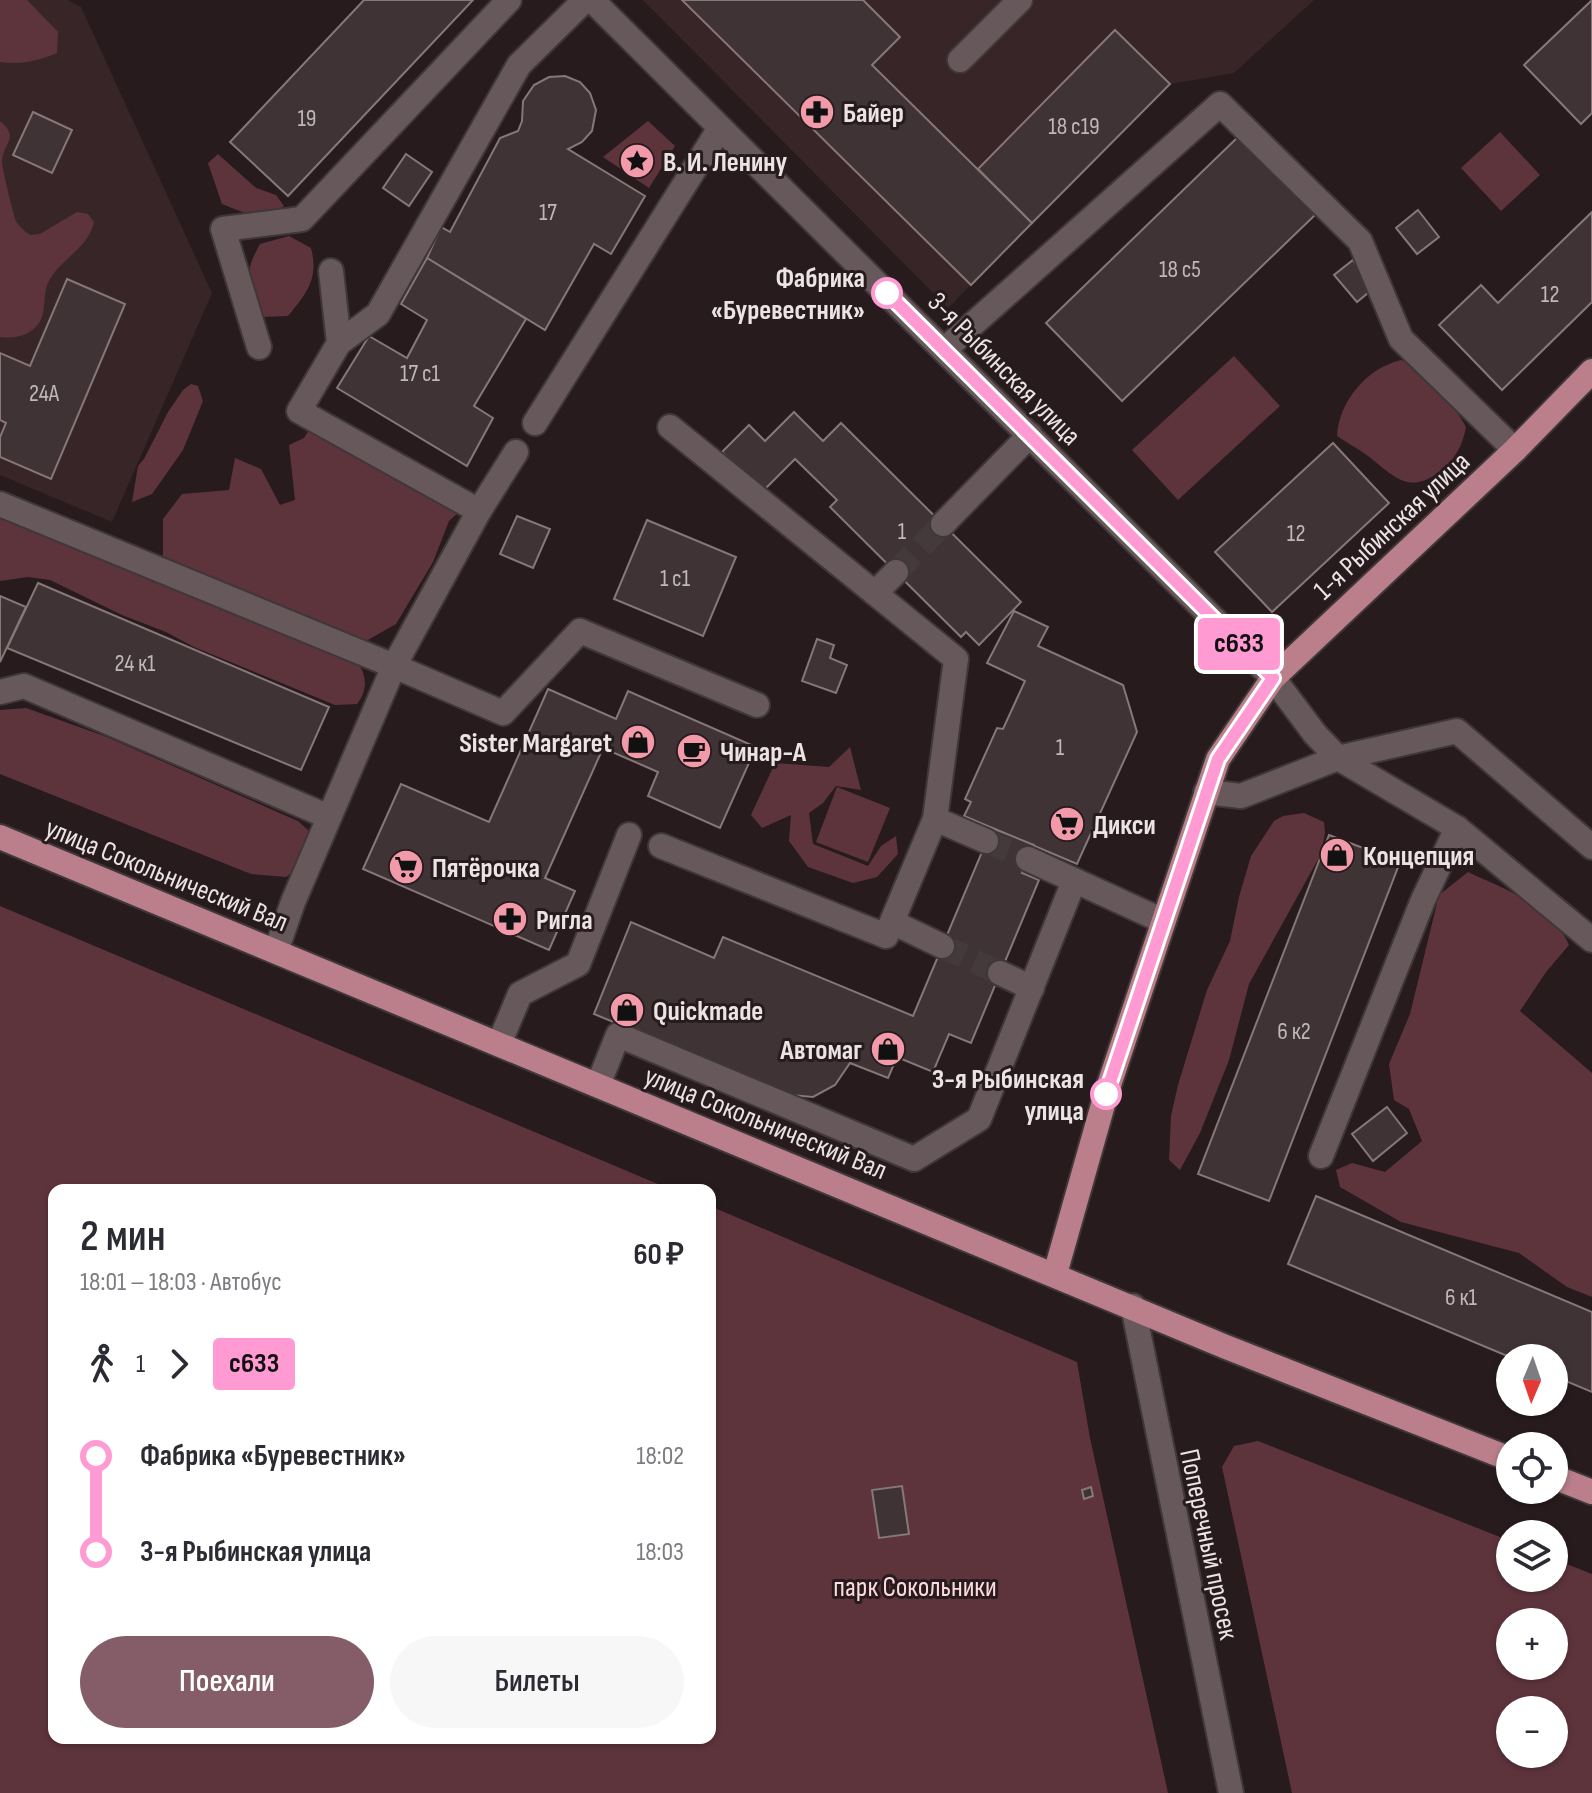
<!DOCTYPE html>
<html lang="ru">
<meta charset="utf-8">
<style>
:root{--surface:#fff;--page:#f7f7f7;--text:#2b2b33;--muted:#7c7c81;--accent:#855d69}
body{margin:0;font-family:"Sofia Sans Condensed",sans-serif;background:var(--page);color:var(--text);height:100vh;display:flex;flex-direction:column;font-size:30px;white-space:nowrap}
*{box-sizing:border-box;margin:0}
p{font-size:26px;color:var(--muted)}
.icon{flex:none;width:44px;height:44px;fill:none;stroke:currentColor;stroke-width:2;stroke-linecap:round;stroke-linejoin:round}
.map{position:relative;flex:1;overflow:hidden}
.panel{position:absolute;left:48px;top:1184px;width:668px;height:560px;display:flex;flex-direction:column;background:var(--surface);border-radius:16px;box-shadow:0 2px 6px #0004}
.panel>*{flex:none}
.badge{padding:0 16px;border-radius:6px;font-size:28px;line-height:52px}
.needle{width:52px;rotate:182deg}
.controls{position:absolute;left:1496px;top:1344px;display:grid;gap:16px}
.controls a{display:grid;place-items:center;width:72px;height:72px;border-radius:50%;background:var(--surface);box-shadow:0 2px 6px #0004;font-size:40px}
.map>.badge{position:absolute;translate:-50% -50%;box-shadow:0 0 0 4px #fff}
.legs{display:flex;align-items:center;gap:12px;height:88px;padding:0 32px;font-size:26px}
.legs p{margin-inline-start:auto}
.head{display:flex;align-items:center;justify-content:space-between;height:136px;padding:0 32px}
h1{font-size:44px;font-weight:600;line-height:60px}
.cta{display:flex;gap:16px;margin-top:auto;padding:16px 32px}
.cta a{flex:1;height:92px;border-radius:48px;background:var(--accent);color:#fff;font-size:32px;font-weight:600;line-height:92px;text-align:center}
.cta a+a{background:var(--page);color:var(--text)}
ul{padding:0 32px;list-style:none}
li{display:flex;align-items:center;gap:28px;height:96px;font-size:30px}
li i{display:grid;place-items:center;width:12px;height:100%;margin:0 10px;background:currentColor}
li i::after{content:'';width:20px;height:20px;margin:-10px;border:6px solid;border-radius:50%;background:var(--surface)}
li p{margin-inline-start:auto}
li:first-child i{background:linear-gradient(#0000 50%,currentColor 0)}
li:last-child i{background:linear-gradient(currentColor 50%,#0000 0)}
.map>svg:first-child{display:block}
</style>
<div class="map">
<svg width="1592" height="1793" viewBox="0 0 1592 1793">
<rect width="100%" height="100%" fill="#271b1d"/>
<!-- built -->
<g fill="#372528">
<path d="M0 0H68L81 7 212 293 112 522 0 475Z"/>
<path d="M643 0H1314L1234 73 1170 84 948 308Z"/>
</g>
<!-- green -->
<g fill="#5e343c" fill-rule="evenodd">
<path d="M0 0H27L58 32 57 53C37 61 21 65 0 62Z"/>
<path d="M0 121C20 138 4 142 2 160 1 165 14 217 16 221 19 227 25 231 30 235L40 234 77 212 88 214 94 222C88 249 62 257 49 281 42 293 47 312 39 323 30 336 14 339 0 337Z"/>
<path d="M648 121 675 146 649 188 603 157Z"/>
<path d="M1500 132 1540 175 1501 211 1461 168Z"/>
<path d="M218 154 256 188 276 195 284 206C259 222 248 214 222 204L208 163Z"/>
<path d="M289 236 311 248C319 278 307 293 288 316L260 317C248 284 242 276 260 244Z"/>
<path d="M1234 356 1280 406 1178 500 1132 450Z"/>
<path d="M1401 360C1424 367 1455 406 1466 427 1463 444 1456 458 1443 469 1410 496 1396 478 1368 456 1359 449 1347 443 1337 436 1339 401 1367 368 1401 360Z"/>
<path d="M191 384 198 386 203 401 183 450 152 494 132 502 138 466 144 459 168 412 183 390Z"/>
<path d="M312 425 459 512 449 521 433 562 396 624 366 641 163 556V519L182 494 229 490 235 458 261 469 280 505 295 500 289 445 304 438Z"/>
<path d="M0 513 353 658C367 671 369 689 357 704L335 705 194 647 166 632 122 615 50 580 28 577 0 581Z"/>
<path d="M26 708 107 737 298 821 311 833 300 866 286 877 251 874 0 774V710Z"/>
<path d="M850 747 861 790 836 786 823 803 809 813 813 844 868 866 881 846 896 836 898 854 877 877 853 883 808 867 789 841 791 815 762 828 751 815 775 763 829 767Z"/>
<path d="M837 787 890 808 868 862 816 842Z"/>
<path d="M1304 813 1324 822 1325 833 1321 854 1249 984 1229 1060 1200 1133 1180 1170 1169 1160 1171 1116 1178 1085 1207 990 1230 941 1239 897 1251 856 1274 821 1283 816Z"/>
<path d="M1468 872C1504 889 1553 906 1569 945L1546 972 1520 1011 1592 1073V1297L1567 1287 1519 1253 1401 1222 1340 1187 1336 1170 1352 1163 1385 1172 1422 1141 1409 1109 1394 1100 1389 1064 1410 1014 1439 895Z"/>
<path d="M0 906 672 1190H54V1738H710V1206L1077 1362 1090 1438 1168 1793H0Z"/>
<path d="M1258 1441 1510 1541V1578H1554V1559L1592 1574V1793H1292L1222 1467 1234 1446ZM1510 1622H1554V1666H1510ZM1510 1710H1554V1754H1510Z"/>
</g>
<!-- building -->
<g fill="#403335" stroke="#867779" stroke-width="2">
<path d="M364 0H473L288 196 230 142Z"/>
<path d="M682 0H863L900 37 872 65 1032 223 971 285Z"/>
<path d="M1592 0V113L1581 124 1524 65Z"/>
<path d="M1115 30 1170 84 1032 223 978 169Z"/>
<path d="M565 76 580 82 590 93 596 110 592 131 582 142 568 149 645 196 611 254 594 244 545 330 427 258 441 227 450 232 500 138 518 131 522 121 523 101 534 85 549 77Z"/>
<path d="M33 112 72 130 52 173 13 155Z"/>
<path d="M1239 136 1315 215 1122 401 1046 323Z"/>
<path d="M406 154 432 172 409 206 383 188Z"/>
<path d="M1418 210 1439 237 1417 254 1396 228Z"/>
<path d="M1592 212V302L1502 390 1439 325 1481 285 1498 303Z"/>
<path d="M427 258 526 319 474 406 493 418 467 466 337 388 369 336 407 358 427 320 401 304Z"/>
<path d="M1353 260 1375 287 1357 302 1334 275Z"/>
<path d="M67 279 125 304 51 479 0 457V437L6 423 0 420V353L30 366Z"/>
<path d="M794 412 823 441 841 423 1021 602 979 645 966 632 961 637 830 507 837 500 795 459 762 492 722 452 749 425 765 441Z"/>
<path d="M1333 443 1389 503 1272 612 1215 552Z"/>
<path d="M517 516 550 529 533 568 500 554Z"/>
<path d="M647 520 736 557 703 636 614 599Z"/>
<path d="M38 583 329 707 301 770 7 648Z"/>
<path d="M0 596 26 607 0 662Z"/>
<path d="M1014 611 1048 627 1038 646 1123 685 1137 732 1077 864 964 816 971 802 965 799 997 728 1003 729 1025 681 987 663Z"/>
<path d="M817 639 834 645 830 658 847 665 836 693 802 681Z"/>
<path d="M548 689 616 719 628 691 756 747 720 828 648 796 658 772 603 748 545 878 575 891 549 950 363 869 401 784 489 822Z"/>
<path d="M992 828 1034 845 1022 873 1039 880 971 1043 949 1034 933 1072 897 1057 888 1078 850 1063 835 1085 813 1097 790 1095 594 1014 631 922 714 958 723 937 913 1016Z"/>
<path d="M1329 835 1400 862 1269 1201 1198 1174Z"/>
<path d="M1387 1107 1407 1133 1373 1161 1352 1134Z"/>
<path d="M1316 1196 1592 1312V1392L1554 1376V1358H1512L1288 1264Z"/>
<path d="M902 1486 909 1534 879 1538 872 1490Z"/>
<path d="M1091 1487 1093 1496 1084 1499 1082 1490Z"/>
</g>
<g fill="none" stroke-linecap="round" stroke-linejoin="round">
<!-- minor-tunnel -->
<g stroke="#44393b" stroke-width="24" stroke-dasharray="24 12" stroke-linecap="butt">
<path d="M896 572 943 524"/>
<path d="M986 841 1028 859"/>
<path d="M942 946 1000 973"/>
</g>
<!-- minor casing -->
<g stroke="#3f3738" stroke-width="28">
<g id="minor">
<path d="M592 0 1273 678 1315 734 1338 758 1457 828 1592 940"/>
<path d="M960 60 1020 0"/>
<path d="M331 271 339 343 299 411 479 511 516 452"/>
<path d="M339 343 378 314 519 65 585 0"/>
<path d="M259 347 223 229 302 219 509 0"/>
<path d="M944 350 1220 104 1360 241 1401 339 1515 450"/>
<path d="M535 423 720 128"/>
<path d="M0 504 394 666 293 902 276 951"/>
<path d="M479 511 394 666 503 713 580 631 757 705"/>
<path d="M943 524 1030 435"/>
<path d="M875 593 896 572"/>
<path d="M0 692 24 686 329 817"/>
<path d="M1206 792 1241 796 1338 758 1457 731 1592 847"/>
<path d="M935 819 986 841"/>
<path d="M661 846 886 936 935 819 956 659 670 427"/>
<path d="M1028 859 1163 921"/>
<path d="M892 922 942 946"/>
<path d="M1000 973 1032 988"/>
<path d="M499 1044 520 994 578 964 629 835"/>
<path d="M598 1085 618 1035 914 1159 979 1119 1074 881"/>
<path d="M1321 1156 1423 900 1457 828"/>
<path d="M1133 1306 1231 1793"/>
</g>
</g>
<!-- major casing -->
<g stroke="#3f3738" stroke-width="28">
<g id="major">
<path d="M0 837 1226 1347 1510 1459"/>
<path d="M1055 1274 1106 1094 1218 759 1273 678 1515 450 1592 371"/>
<path d="M1554 1477 1592 1492"/>
</g>
</g>
<!-- minor -->
<use href="#minor" stroke="#67595b" stroke-width="24"/>
<!-- major -->
<use href="#major" stroke="#ba7f8a" stroke-width="24"/>
</g>
<g fill="none" stroke-linecap="round" stroke-linejoin="round">
<!-- line-1 casing -->
<g stroke="#fff" stroke-width="18">
<path id="line-1" d="M887 293 1273 678 1218 759 1106 1094"/>
</g>
<!-- line-1 -->
<use href="#line-1" stroke="#ff9ad2" stroke-width="12"/>
</g>
<!-- icons -->
<defs>
<g id="pharmacy-disc" transform="scale(1.8)"><circle r="9.5" fill="#f39aaa" stroke="#271b1d"/><path d="M-2-6h4v4h4v4h-4v4h-4v-4h-4v-4h4Z" fill="#111"/></g>
<g id="sight-disc" transform="scale(1.8)"><circle r="9.5" fill="#f39aaa" stroke="#271b1d"/><path d="M0-6L1.8-2.2L6-1.7L2.9 1.2L3.7 5.4L0 3.3L-3.7 5.4L-2.9 1.2L-6-1.7L-1.8-2.2Z" fill="#111"/></g>
<g id="shop-disc" transform="scale(1.8)"><circle r="9.5" fill="#f39aaa" stroke="#271b1d"/><path d="M-5-2.5h2.3a2.7 3.5 0 0 1 5.4 0H5L5.5 6h-11ZM-1.5-2.5h3a1.5 2.3 0 0 0-3 0Z" fill="#111"/></g>
<g id="cafe-disc" transform="scale(1.8)"><circle r="9.5" fill="#f39aaa" stroke="#271b1d"/><path d="M-5.5-4.5H6V0H3Q3 3.5 0 3.5H-2.5Q-5.5 3.5-5.5 0ZM3-3.2v2h1.7v-2ZM-6 4.5H4V6H-6Z" fill="#111"/></g>
<g id="supermarket-disc" transform="scale(1.8)"><circle r="9.5" fill="#f39aaa" stroke="#271b1d"/><path d="M-6-5.5h2.5l.6 2H6L4.5 2H-2.5L-4.4-4H-6ZM-1.5 3.2a1.3 1.3 0 1 0 .1 0ZM3 3.2a1.3 1.3 0 1 0 .1 0Z" fill="#111"/></g>
</defs>
<g fill-rule="evenodd">
<use href="#pharmacy-disc" x="817" y="112"/>
<use href="#sight-disc" x="637" y="161"/>
<use href="#shop-disc" x="638" y="742"/>
<use href="#cafe-disc" x="694" y="751"/>
<use href="#supermarket-disc" x="1067" y="824"/>
<use href="#shop-disc" x="1337" y="855"/>
<use href="#supermarket-disc" x="406" y="867"/>
<use href="#pharmacy-disc" x="510" y="919"/>
<use href="#shop-disc" x="627" y="1010"/>
<use href="#shop-disc" x="888" y="1049"/>
</g>
<!-- markers -->
<g fill="#fff" stroke="#ff9ad2" stroke-width="4">
<circle cx="887" cy="293" r="14"/>
<circle cx="1106" cy="1094" r="14"/>
</g>
<g text-anchor="middle" stroke-width="6" stroke-linejoin="round" paint-order="stroke">
<!-- number labels -->
<g font-size="24" fill="#c0b7b8">
<text x="307" y="126">19</text>
<text x="1074" y="134">18 с19</text>
<text x="548" y="220">17</text>
<text x="1180" y="277">18 с5</text>
<text x="1550" y="302">12</text>
<text x="420" y="381">17 с1</text>
<text x="44" y="401">24А</text>
<text x="902" y="539">1</text>
<text x="1296" y="541">12</text>
<text x="675" y="586">1 с1</text>
<text x="135" y="671">24 к1</text>
<text x="1060" y="755">1</text>
<text x="1294" y="1039">6 к2</text>
<text x="1461" y="1305">6 к1</text>
</g>
<!-- poi labels -->
<g font-size="28" font-weight="bold" fill="#ebe3e4" stroke="#271b1d" text-anchor="start">
<text x="843" y="122">Байер</text>
<text x="663" y="171">В. И. Ленину</text>
<text x="612" y="752" text-anchor="end">Sister Margaret</text>
<text x="720" y="761">Чинар-А</text>
<text x="1093" y="834">Дикси</text>
<text x="1363" y="865">Концепция</text>
<text x="432" y="877">Пятёрочка</text>
<text x="536" y="929">Ригла</text>
<text x="653" y="1020">Quickmade</text>
<text x="862" y="1059" text-anchor="end">Автомаг</text>
</g>
<!-- stop labels -->
<g font-size="28" font-weight="bold" fill="#ebe3e4" stroke="#271b1d" text-anchor="end">
<text x="865" y="287">Фабрика<tspan x="865" dy="32">«Буревестник»</tspan></text>
<text x="1084" y="1088">3-я Рыбинская<tspan x="1084" dy="32">улица</tspan></text>
</g>
<!-- street labels -->
<g font-size="28" fill="#ebe3e4" stroke="#271b1d">
<text transform="translate(1005 368) rotate(45)" y="10">3-я Рыбинская улица</text>
<text transform="translate(1391 525) rotate(-43)" y="10">1-я Рыбинская улица</text>
<text transform="translate(167 874) rotate(22)" y="10">улица Сокольнический Вал</text>
<text transform="translate(766 1122) rotate(22)" y="10">улица Сокольнический Вал</text>
<text transform="translate(1210 1544) rotate(78)" y="10">Поперечный просек</text>
</g>
<!-- park labels -->
<g font-size="28" fill="#fddadf" stroke="#271b1d">
<text x="915" y="1596">парк Сокольники</text>
</g>
</g>
</svg>
<div class="controls">
<a><svg class="needle" viewBox="-14 -14 28 28"><path d="M0-13l5 13h-10z" fill="#e53935"/><path d="M0 13l5-13h-10z" fill="#7c7c81"/></svg></a>
<a><svg class="icon" aria-label="locate" viewBox="0 0 24 24"><circle cx="12" cy="12" r="6"/><path d="M12 2v4M12 18v4M2 12h4M18 12h4"/></svg></a>
<a><svg class="icon" aria-label="layers" viewBox="0 0 24 24"><path d="M12 4l9 5-9 5-9-5zM3 14l9 5 9-5"/></svg></a>
<a>+</a>
<a>−</a>
</div>
<b class="badge" style="left:1239px;top:644px;background:#ff9ad2;color:#111">с633</b>
<section class="panel">
<div class="head"><div><h1>2 мин</h1><p>18:01 – 18:03 · Автобус</p></div><b>60 ₽</b></div>
<div class="legs"><svg class="icon" aria-label="walk" viewBox="0 0 24 24"><circle cx="13" cy="4" r="2"/><path d="M13 8l-2 6 4 7M11 14l-3 7M7 12l3-4h3l4 4"/></svg>1<svg class="icon" aria-label="forward" viewBox="0 0 24 24"><path d="M9 5l7 7-7 7"/></svg><b class="badge" style="background:#ff9ad2;color:#111">с633</b></div>
<ul>
<li><i style="color:#ff9ad2"></i><b>Фабрика «Буревестник»</b><p>18:02</p></li>
<li><i style="color:#ff9ad2"></i><b>3-я Рыбинская улица</b><p>18:03</p></li>
</ul>
<div class="cta"><a>Поехали</a><a>Билеты</a></div>
</section>
</div>
